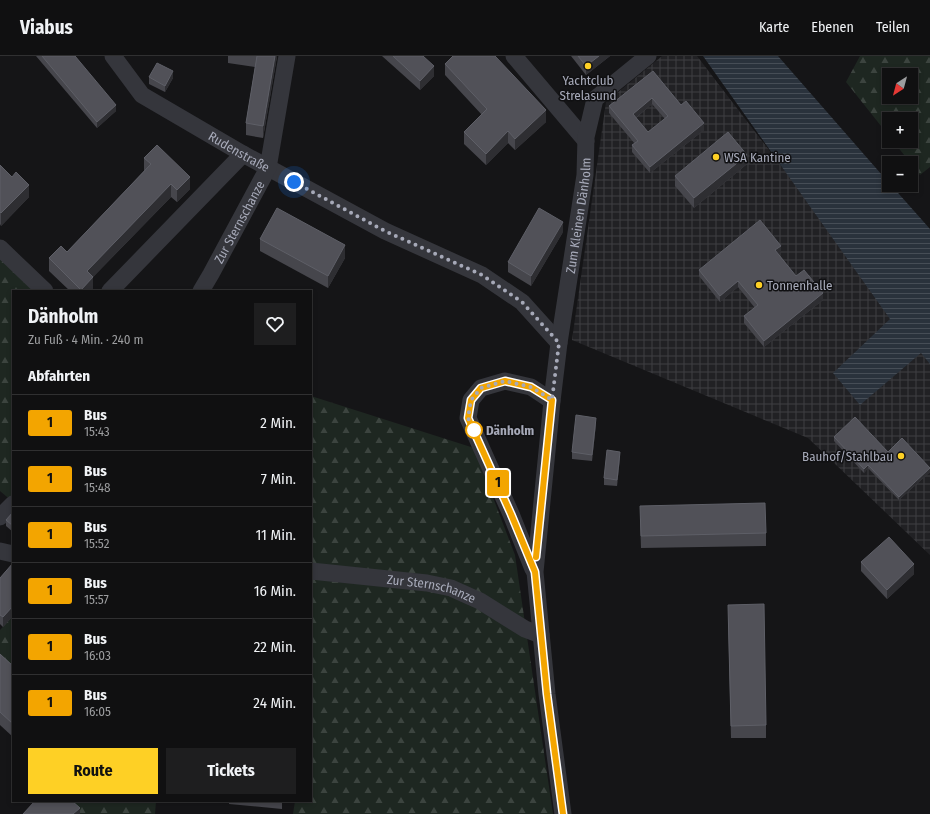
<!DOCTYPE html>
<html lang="de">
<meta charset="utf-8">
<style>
:root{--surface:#101011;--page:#1e1e1f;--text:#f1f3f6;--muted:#9c9d9f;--line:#303031;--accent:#fed025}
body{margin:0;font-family:"Fira Sans Condensed",sans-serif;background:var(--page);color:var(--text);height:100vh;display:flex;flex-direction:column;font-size:15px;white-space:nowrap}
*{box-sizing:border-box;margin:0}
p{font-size:13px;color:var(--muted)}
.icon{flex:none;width:22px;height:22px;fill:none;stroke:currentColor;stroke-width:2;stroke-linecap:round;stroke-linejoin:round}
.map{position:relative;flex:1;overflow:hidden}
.drawer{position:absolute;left:12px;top:234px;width:300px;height:512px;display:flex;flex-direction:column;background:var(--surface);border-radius:0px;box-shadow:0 2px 6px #0003,0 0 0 1px var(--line)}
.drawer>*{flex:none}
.badge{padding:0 8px;border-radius:3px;font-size:14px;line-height:26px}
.needle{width:26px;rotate:216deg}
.buttons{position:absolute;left:882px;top:12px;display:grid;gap:8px}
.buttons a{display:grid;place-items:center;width:36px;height:36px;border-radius:0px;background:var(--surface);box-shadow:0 2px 6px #0003,0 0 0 1px var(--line);font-size:20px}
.you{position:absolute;width:20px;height:20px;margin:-10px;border:3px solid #fff;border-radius:50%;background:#1a73e8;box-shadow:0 0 0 6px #1a73e833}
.map>.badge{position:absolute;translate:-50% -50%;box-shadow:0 0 0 2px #fff}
h2{padding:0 16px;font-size:15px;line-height:36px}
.round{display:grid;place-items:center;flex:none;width:42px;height:42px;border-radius:0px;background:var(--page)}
.overview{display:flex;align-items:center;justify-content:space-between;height:68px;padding:0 16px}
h1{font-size:19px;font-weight:700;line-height:30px}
.button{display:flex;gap:8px;margin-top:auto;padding:8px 16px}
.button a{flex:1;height:46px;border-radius:0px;background:var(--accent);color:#111;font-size:16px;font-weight:700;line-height:46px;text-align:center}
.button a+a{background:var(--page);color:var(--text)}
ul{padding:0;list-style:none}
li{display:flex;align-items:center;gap:12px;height:56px;padding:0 16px;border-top:1px solid var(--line)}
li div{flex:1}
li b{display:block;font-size:15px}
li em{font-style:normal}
li .badge{min-width:44px;font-weight:700;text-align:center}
header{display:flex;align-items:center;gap:24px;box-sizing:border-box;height:56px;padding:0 20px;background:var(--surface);border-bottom:1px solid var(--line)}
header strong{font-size:19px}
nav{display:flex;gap:22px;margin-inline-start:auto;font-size:14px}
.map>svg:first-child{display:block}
</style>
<header>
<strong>Viabus</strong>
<nav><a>Karte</a><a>Ebenen</a><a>Teilen</a></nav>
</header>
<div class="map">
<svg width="930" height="758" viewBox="0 0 930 758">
<defs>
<pattern id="industrial-grid" width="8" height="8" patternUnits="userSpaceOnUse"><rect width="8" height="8" fill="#212124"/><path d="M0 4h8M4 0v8" fill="none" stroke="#3e3e42"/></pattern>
<pattern id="forest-firs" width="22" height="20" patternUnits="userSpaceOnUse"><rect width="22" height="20" fill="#1e2721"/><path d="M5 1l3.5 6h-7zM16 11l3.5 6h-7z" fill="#3c443f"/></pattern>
<pattern id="water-rules" width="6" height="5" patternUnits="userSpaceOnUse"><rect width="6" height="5" fill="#2a323c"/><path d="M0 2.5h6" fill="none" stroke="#464d56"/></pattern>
</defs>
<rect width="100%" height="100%" fill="#151517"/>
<!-- industrial -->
<path fill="url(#industrial-grid)" d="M662 0H697L930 304V499L808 382 572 284 606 46Z"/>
<!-- forest -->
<g fill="url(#forest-firs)" fill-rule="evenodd">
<path d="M860 0H930V111L920 119 893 85H911V63H889V80L846 26ZM889 19H911V41H889Z"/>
<path d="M0 192 45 235H13V446L0 435Z"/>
<path d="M311 340 474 392 515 499 553 758H293L295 745H311Z"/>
<path d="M13 560V622L0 610V574Z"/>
<path d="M59 745H156L155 758H73Z"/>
</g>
<!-- water -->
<path fill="url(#water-rules)" d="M703 0H778L889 127V129H891L930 173V308L921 297 860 349 833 317 890 263Z"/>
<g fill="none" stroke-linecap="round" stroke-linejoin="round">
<!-- minor -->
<g stroke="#35363c" stroke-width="17">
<path id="s1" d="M113 0 142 39 243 98 385 175 482 219 522 246 559 287"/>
<path d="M514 0 586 85"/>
<path d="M0 192 45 235"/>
<path d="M110 235 243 98"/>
<path id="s2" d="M201 235 211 218 268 112 287 0"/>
<path d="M0 461 13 448"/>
<path d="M0 495 13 498"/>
<path d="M533 513 511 458 468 362 471 344 481 332 505 325 531 331 552 345"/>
<path id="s3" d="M311 515 427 527 451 532 480 545 525 573 541 579"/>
<path id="s4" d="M563 758 547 638 535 516 552 345 559 287 585 119 586 81 595 43 648 0"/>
</g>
</g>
<!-- wall -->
<g fill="#46464c" fill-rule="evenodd">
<path d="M36 0H75L116 55 97 72Z"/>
<path d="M228 0H277L263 82 246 79V67L255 11 228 7Z"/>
<path d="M382 0H423L434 20 420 34Z"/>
<path d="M571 0H610L586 19Z"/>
<path d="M445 8 546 66 515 94 508 87 486 109 464 88V76L482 59 445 19Z"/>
<path d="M653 15 681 49 704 74 650 117 632 96V89L635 88 609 57V50ZM652 48 665 63 648 76 636 62Z"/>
<path d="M149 21 173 22 165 36 149 28Z"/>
<path d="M144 102 190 133 177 146 171 141 93 221V234L92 235H70L49 215V202L67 196 144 115Z"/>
<path d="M747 108 694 152 675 130V120Z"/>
<path d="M0 109 12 121 29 141 1 170 0 168Z"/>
<path d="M563 176 531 230 508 216V206Z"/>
<path d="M260 183 345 202 328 232 260 195Z"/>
<path d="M781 196 778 198 796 220 823 244 764 291 744 267V260L755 252 738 231 720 246 699 220V214Z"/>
<path d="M596 368 592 405 572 403V396Z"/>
<path d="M834 381 888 396 930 416 899 444 868 412 864 417 834 385Z"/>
<path d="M620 402 617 430 604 429V422Z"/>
<path d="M13 456V476L6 470V464Z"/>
<path d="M640 463 766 477V490L641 492Z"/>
<path d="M861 506 914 518 887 543 861 515Z"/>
<path d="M13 507V560L3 571 0 568V522Z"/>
<path d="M728 561 766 669V682H731Z"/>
<path d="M0 598 13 610V681L0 669Z"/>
<path d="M229 745H282V753L229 748Z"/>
</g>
<!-- shaded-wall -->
<g fill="#2e2e32">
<path d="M275 0H277V1L263 82V70Z"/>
<path d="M599 0H610L586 19V10Z"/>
<path d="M434 10V20L420 34V25Z"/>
<path d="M173 15V22L165 36V30Z"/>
<path d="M652 42V48L633 64V58Z"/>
<path d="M116 49V55L97 72V66Z"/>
<path d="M546 54V66L515 94V83Z"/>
<path d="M704 67V74L650 117V111Z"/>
<path d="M508 75V87L486 109V98Z"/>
<path d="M747 99V108L694 152V142Z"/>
<path d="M190 121V133L177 146V134Z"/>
<path d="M171 128V141L93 221V234L92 235H81L87 215Z"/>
<path d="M29 129V141L1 170V157Z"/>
<path d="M563 166V176L531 230V220Z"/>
<path d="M345 189V202L328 232V220Z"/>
<path d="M781 190V196L775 201V194Z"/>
<path d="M738 225V231L720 246V240Z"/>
<path d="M823 237V244L764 291V285Z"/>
<path d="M596 362V368L592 405V399Z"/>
<path d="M620 396V402L617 430V424Z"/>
<path d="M868 409V412L864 417V413Z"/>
<path d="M930 412V416L899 444V441Z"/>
<path d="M914 508V518L887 543V534Z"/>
<path d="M13 550V560L3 571V561Z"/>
<path d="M80 752V758H73Z"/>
</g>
<!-- building -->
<g fill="#515158" stroke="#5e5f67" fill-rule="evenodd">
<path d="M42 0H75L116 49 97 66Z"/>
<path d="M257 0H275L263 70 246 67Z"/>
<path d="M393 0H423L434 10 420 25Z"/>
<path d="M453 0H495L546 54 515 83 508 75 486 98 464 76 487 53 445 8Z"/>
<path d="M578 0H599L586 10Z"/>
<path d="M157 7 173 15 165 30 149 21Z"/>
<path d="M653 15 681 49 686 45 704 67 650 111 632 89 638 85 609 50ZM652 42 668 60 648 76 633 58Z"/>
<path d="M728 76 747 99 694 142 675 120Z"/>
<path d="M157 89 190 121 177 134 171 128 87 215 93 221 81 234 49 202 61 190 67 196 151 108 144 102Z"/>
<path d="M0 109 12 121 16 116 29 129 1 157 0 156Z"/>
<path d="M277 152 345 189 328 220 260 183Z"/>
<path d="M539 152 563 166 531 220 508 206Z"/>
<path d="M760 164 781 190 775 194 796 220 804 214 823 237 764 285 744 260 758 249 738 225 720 240 699 214Z"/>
<path d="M576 359 596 362 592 399 572 396Z"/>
<path d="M855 361 888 396 902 382 930 412 899 441 868 409 864 413 834 381Z"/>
<path d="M607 394 620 396 617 424 604 422Z"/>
<path d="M765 447 766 477 641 480 640 450Z"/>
<path d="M13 456V470L6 464Z"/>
<path d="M889 481 914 508 887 534 861 506Z"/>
<path d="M13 507V550L3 561 0 559V522Z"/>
<path d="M764 548 766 669 731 670 728 549Z"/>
<path d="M0 598 13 610V668L0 656Z"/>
<path d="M35 745H72L80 752 73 758H23Z"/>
</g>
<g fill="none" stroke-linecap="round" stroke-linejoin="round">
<!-- line casing -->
<g stroke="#fff" stroke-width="9">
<path id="line" d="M536 501 552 344 531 331 505 325 481 332 471 344 468 362 511 458 535 516 547 638 563 758"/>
</g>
<!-- line -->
<use href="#line" stroke="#f3a500" stroke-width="6"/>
<!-- walk -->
<path stroke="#a6a9b8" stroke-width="4" stroke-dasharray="0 7.2" d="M294 126 385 175 482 219 522 246 559 287 552 344 531 331 505 325 481 332 471 344 468 362 474 374"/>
</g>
<!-- markers -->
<g fill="#fed025" stroke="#101012" stroke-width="1.5">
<circle cx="588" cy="10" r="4"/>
<circle cx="716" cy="101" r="4"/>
<circle cx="759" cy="229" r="4"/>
<circle cx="901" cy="400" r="4"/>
</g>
<circle fill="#fff" stroke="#f3a500" stroke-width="2" cx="474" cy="374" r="8"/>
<g text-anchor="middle" stroke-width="3" stroke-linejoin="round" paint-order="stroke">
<!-- poi labels -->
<g font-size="13" fill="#a6a9b8" stroke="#101012" text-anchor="start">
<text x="588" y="29" text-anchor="middle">Yachtclub<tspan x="588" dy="15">Strelasund</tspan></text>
<text x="724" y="106">WSA Kantine</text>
<text x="767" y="234">Tonnenhalle</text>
<text x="893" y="405" text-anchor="end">Bauhof/Stahlbau</text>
</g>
<!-- street labels -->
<g font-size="13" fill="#a6a9b8" stroke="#101012">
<text dy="5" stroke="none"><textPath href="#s1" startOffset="161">Rudenstraße</textPath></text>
<text dy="5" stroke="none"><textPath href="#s4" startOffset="603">Zum Kleinen Dänholm</textPath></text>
<text dy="5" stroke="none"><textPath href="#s2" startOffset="79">Zur Sternschanze</textPath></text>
<text dy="5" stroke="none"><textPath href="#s3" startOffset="122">Zur Sternschanze</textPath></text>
</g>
<!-- stop labels -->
<g font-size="13" font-weight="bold" fill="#a6a9b8" stroke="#101012" text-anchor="start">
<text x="486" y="379">Dänholm</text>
</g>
</g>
</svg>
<div class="buttons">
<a><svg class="needle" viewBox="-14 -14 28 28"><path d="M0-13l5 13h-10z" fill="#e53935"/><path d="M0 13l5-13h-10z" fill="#9c9d9f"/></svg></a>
<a>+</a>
<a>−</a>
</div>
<div class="you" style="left:294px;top:126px"></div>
<b class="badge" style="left:498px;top:427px;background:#f3a500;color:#111">1</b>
<section class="drawer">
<div class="overview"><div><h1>Dänholm</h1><p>Zu Fuß · 4 Min. · 240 m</p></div><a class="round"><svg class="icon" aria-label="heart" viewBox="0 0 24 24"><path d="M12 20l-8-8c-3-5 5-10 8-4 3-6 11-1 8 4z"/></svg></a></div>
<h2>Abfahrten</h2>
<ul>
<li><span class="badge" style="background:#f3a500;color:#111">1</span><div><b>Bus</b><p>15:43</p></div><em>2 Min.</em></li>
<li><span class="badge" style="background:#f3a500;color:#111">1</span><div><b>Bus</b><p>15:48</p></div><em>7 Min.</em></li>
<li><span class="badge" style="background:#f3a500;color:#111">1</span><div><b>Bus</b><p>15:52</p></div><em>11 Min.</em></li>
<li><span class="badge" style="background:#f3a500;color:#111">1</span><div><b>Bus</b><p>15:57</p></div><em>16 Min.</em></li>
<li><span class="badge" style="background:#f3a500;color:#111">1</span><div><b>Bus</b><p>16:03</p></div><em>22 Min.</em></li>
<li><span class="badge" style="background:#f3a500;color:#111">1</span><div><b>Bus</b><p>16:05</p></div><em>24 Min.</em></li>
</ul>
<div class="button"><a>Route</a><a>Tickets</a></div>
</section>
</div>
